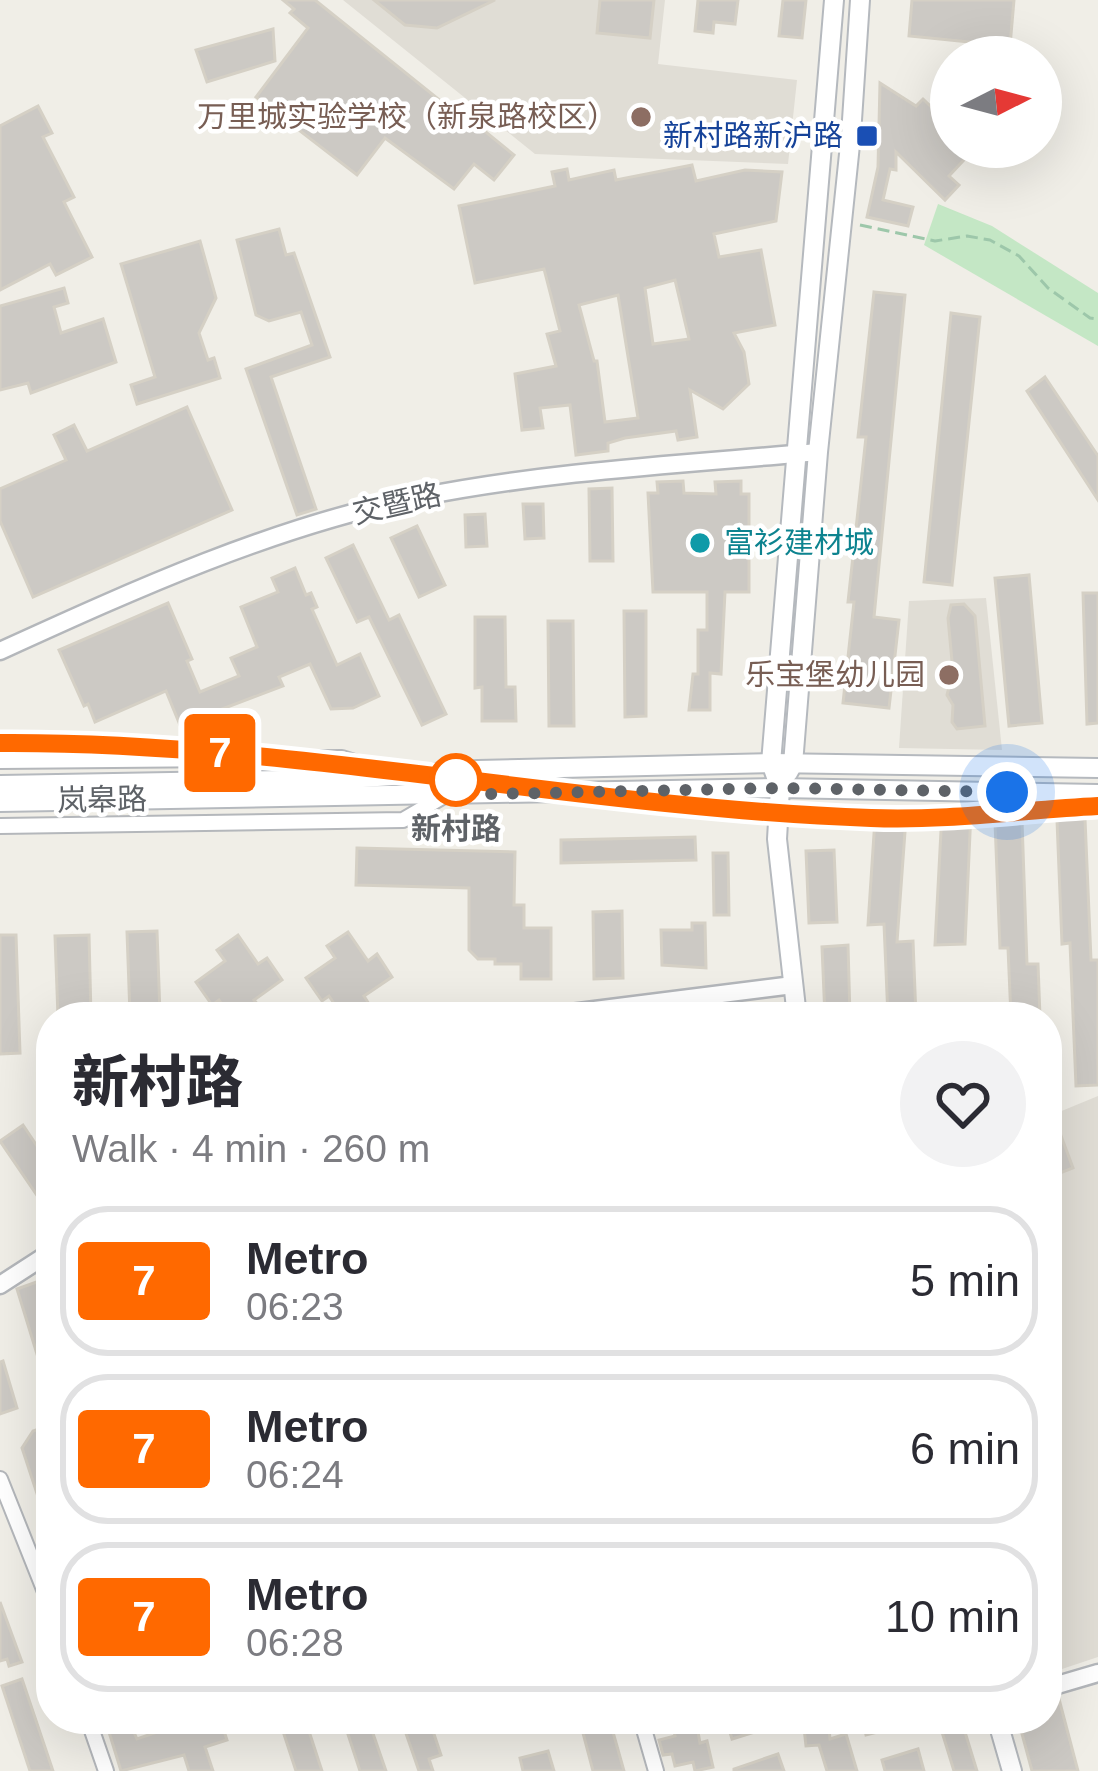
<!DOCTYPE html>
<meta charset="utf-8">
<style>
:root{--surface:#fff;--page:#f2f2f3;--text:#2b2b33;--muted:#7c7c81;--line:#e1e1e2}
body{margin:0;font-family:Arial,"Noto Sans SC",sans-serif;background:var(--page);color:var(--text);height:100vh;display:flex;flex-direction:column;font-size:45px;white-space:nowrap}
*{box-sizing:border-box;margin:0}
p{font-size:39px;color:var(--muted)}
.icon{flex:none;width:66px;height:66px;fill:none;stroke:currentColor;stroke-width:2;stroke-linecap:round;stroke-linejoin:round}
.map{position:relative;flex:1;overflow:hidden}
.drawer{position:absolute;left:36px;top:1002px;width:1026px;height:732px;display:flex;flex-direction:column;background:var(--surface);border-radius:48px;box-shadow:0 12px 48px #0002}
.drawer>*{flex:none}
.badge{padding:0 24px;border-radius:9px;font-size:42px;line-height:78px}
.needle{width:78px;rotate:84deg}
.tools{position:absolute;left:930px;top:36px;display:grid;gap:24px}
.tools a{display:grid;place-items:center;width:132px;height:132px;border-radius:50%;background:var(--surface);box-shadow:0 12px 48px #0002;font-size:60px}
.you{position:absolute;width:60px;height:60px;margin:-30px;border:9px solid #fff;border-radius:50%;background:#1a73e8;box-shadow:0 0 0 18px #1a73e833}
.map>.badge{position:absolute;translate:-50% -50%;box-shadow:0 0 0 6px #fff}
.round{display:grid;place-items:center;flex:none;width:126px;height:126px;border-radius:63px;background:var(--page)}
.head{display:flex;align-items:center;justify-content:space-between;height:204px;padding:0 36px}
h1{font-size:57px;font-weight:800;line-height:90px}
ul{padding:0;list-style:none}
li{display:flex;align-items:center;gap:36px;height:150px;margin:0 24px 18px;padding:0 12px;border:6px solid var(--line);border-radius:48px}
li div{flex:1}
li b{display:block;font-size:45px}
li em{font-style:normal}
li .badge{min-width:132px;font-weight:700;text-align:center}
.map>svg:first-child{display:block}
</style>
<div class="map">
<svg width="1098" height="1771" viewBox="0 0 1098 1771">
<rect width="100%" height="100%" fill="#f0eee7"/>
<!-- education -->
<g fill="#e0ddd5">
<path d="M343 0H665L658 64 797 80 788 164 535 154Z"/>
<path d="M986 598 1002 750 899 748 909 601Z"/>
<path d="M1098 1096V1657L1047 1674V1117Z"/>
</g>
<!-- green -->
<path fill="#c4e7c5" d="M938 204 992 226 1098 293V346L924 245Z"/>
<!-- building -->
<g fill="#ccc9c4" stroke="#d5d0c5" stroke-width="3" fill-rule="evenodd">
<path d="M283 0H315L468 123 470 119 514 155 494 180 474 164 454 189 385 138 357 175 256 97 308 28 290 13 294 9Z"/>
<path d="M374 0H495L437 28 405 25Z"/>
<path d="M600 0H654L650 38 597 33Z"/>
<path d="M698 0H738L735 24 714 22 713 33 695 31Z"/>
<path d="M783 0H806L802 38 779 36Z"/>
<path d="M912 0H1014L1010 46 909 36Z"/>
<path d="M273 29 275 61 207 82 196 50Z"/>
<path d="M880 83 916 106 923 99 951 126V147H976L949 176 959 185 945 200 896 152V170L890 169 883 200 913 207 908 226 867 217 878 167Z"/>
<path d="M38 106 52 133 43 137 74 197 64 202 92 257 56 275 50 264 0 290V126Z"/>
<path d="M692 165 696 181 745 170 782 172 776 221 714 234 719 257 761 250 775 325 734 333 744 352 749 384 723 409 690 390 697 437 678 440 676 431 625 438 608 443V451L576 455 570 405 540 408 543 428 522 430 515 374 556 366 547 334 560 331 544 269 475 283 459 206 555 186 552 172 567 169 569 180 614 170 616 180ZM675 280 689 339 653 344 645 288ZM618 295 638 418 605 422 597 361H594L579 305Z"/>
<path d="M279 229 286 255 294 253 330 357 271 377 316 509 297 515 246 369 312 345 301 312 269 321 256 315 237 240Z"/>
<path d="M200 241 216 298 199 333 208 360 214 358 220 378 137 404 131 385 155 377 121 264Z"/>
<path d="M64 288 68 303 54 307 61 333 103 319 116 362 31 393 28 383 0 390V306Z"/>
<path d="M874 292 905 295 874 617 899 620 889 708 843 703 854 602H848L866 437H858Z"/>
<path d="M951 313 980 317 952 585 924 582Z"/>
<path d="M1045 377 1098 456V500L1027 391Z"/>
<path d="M187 407 232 510 33 597 0 521V489L66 460 54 435 74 425 87 451Z"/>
<path d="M683 481 684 493 716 494 715 482 741 481V494H749V592H725L721 674 710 673V710H689L693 674H698V630H707V592H653L648 493H658L657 482Z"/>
<path d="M612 488 613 561H590L589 489Z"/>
<path d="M523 504H543L544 538 525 539Z"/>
<path d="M485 514 487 546 466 547 465 515Z"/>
<path d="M417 526 445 585 419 597 391 538Z"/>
<path d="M353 545 389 620 399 615 446 714 422 725 369 617 357 622 326 558Z"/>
<path d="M295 568 306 595 311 593 317 607 312 609 337 665 360 654 379 696 353 708 331 709 310 664 279 677 283 686 180 725 166 691 95 722 88 704 84 706 59 650 168 603 192 659 187 661 200 692 239 676 231 658 257 647 241 607 278 592 272 578Z"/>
<path d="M1029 575 1042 723 1009 726 995 578Z"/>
<path d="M1083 593H1098V723L1087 724Z"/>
<path d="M964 604 975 616 985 726 957 729 952 722 953 705 947 695 953 672 948 618 951 605Z"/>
<path d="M624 611H646V716L625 717Z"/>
<path d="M475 617H505L506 687H515L516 721H482V687L475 688Z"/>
<path d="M548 621H573L574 726H549Z"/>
<path d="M971 811 965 944 935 945 942 812Z"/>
<path d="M906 818 897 942 913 941 916 1017H888L884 924 868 925 875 819Z"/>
<path d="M1085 819 1091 960H1098V1085L1076 1086 1070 943 1062 944 1057 820Z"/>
<path d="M1022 821 1027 964H1038L1040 1017H1011L1008 948H1000L995 822Z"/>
<path d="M695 837 696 860 561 863V840Z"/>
<path d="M357 848 515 852 514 905H524V928H551V979H521V964H495V959H478L469 950V888L356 885Z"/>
<path d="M834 850 837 922 809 923 806 851Z"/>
<path d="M713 853H728L729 915H714Z"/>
<path d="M622 911 623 978 594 979 593 912Z"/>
<path d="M692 923H705L706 968 662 965 661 930H692Z"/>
<path d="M157 931 160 1014 130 1015 127 932Z"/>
<path d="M348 932 368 961 377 954 392 977 364 996 369 1004 350 1017H343L329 996 322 1001 306 978 335 958 327 946Z"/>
<path d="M0 935H16L20 1053 0 1054Z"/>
<path d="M89 935 91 1016 58 1017 55 936Z"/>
<path d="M238 935 258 964 267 958 282 980 254 1000 260 1007 246 1017H231L219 1000 212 1005 196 982 225 961 217 950Z"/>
<path d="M848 945 850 1017H825L822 947Z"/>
<path d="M1048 1101 1073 1168 1047 1178V1102Z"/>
<path d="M23 1125 51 1167V1216L0 1141Z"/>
<path d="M45 1279 51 1299 48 1390 17 1289Z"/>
<path d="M3 1361 17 1408 0 1414V1362Z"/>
<path d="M51 1425V1530H49L22 1448 33 1431Z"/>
<path d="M0 1602 22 1662 9 1666 7 1659 0 1661Z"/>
<path d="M22 1679 53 1771H30L2 1686Z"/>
<path d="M1059 1699 1078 1771H1032L1018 1719H1047V1702Z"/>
<path d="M105 1719H128L137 1739 166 1729 162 1719H220L227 1740 205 1747 213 1771H189L184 1755 121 1771Z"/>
<path d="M279 1719H305L322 1771H296Z"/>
<path d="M343 1719H368L386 1771H360Z"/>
<path d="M401 1719H429L441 1755 429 1759 433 1771H419Z"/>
<path d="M726 1719H755L758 1731 732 1739Z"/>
<path d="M803 1719H828L830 1739 846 1734 857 1771H827L819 1745 806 1746Z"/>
<path d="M862 1719H913L914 1723 866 1735Z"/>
<path d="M938 1719H961L977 1771H954Z"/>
<path d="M696 1721 700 1743 707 1741 713 1767 695 1771 693 1762 675 1766 672 1754 663 1755 659 1740 675 1736 673 1726Z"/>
<path d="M611 1725 624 1771H593L583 1733Z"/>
<path d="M918 1749 924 1771H885L882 1760Z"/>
<path d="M548 1751 554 1771H523L520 1758Z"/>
<path d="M778 1754 784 1771H734V1769Z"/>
</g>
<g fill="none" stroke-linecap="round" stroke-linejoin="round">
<!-- minor casing -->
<g stroke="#b4b7bb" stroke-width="18">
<g id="minor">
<path d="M0 761 342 758 392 774"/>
<path d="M0 826 403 820 444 796"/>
<path d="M0 1479 51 1607"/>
<path d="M88 1719 106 1771"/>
<path d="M641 1719 656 1771"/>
</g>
</g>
<!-- tertiary casing -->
<g stroke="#b4b7bb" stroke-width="21">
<g id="tertiary">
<path d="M0 651C136 589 272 527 419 497 549 471 685 464 818 452"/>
<path d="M539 1017 793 985"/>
<path d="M0 1285 51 1252"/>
<path d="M1047 1688 1098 1673"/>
</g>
</g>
<!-- secondary casing -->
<g stroke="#b5b9be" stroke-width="22">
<g id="secondary">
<path d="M788 773 793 764 818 452 851 135 860 0"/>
<path d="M0 785 348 779 478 770 771 763 1098 768"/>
<path d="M0 802 780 788 1098 794"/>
<path d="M797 1017 777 839 780 788 771 763 834 0"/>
<path d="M997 1719 1012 1771"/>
</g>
</g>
<!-- path -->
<path stroke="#9dc7aa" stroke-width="3" stroke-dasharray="12 6" stroke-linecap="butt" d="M860 225 935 241 967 236 990 240 1019 256 1048 288 1090 318 1098 319"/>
<!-- minor -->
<use href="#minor" stroke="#fff" stroke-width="14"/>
<!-- tertiary -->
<use href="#tertiary" stroke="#fff" stroke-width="16"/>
<!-- secondary -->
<use href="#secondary" stroke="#fff" stroke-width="18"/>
</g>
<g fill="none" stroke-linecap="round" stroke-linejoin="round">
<!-- line casing -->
<g stroke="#fff" stroke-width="27">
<path id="line" d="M0 743C290 741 580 808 871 818 948 821 1022 810 1098 806"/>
</g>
<!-- line -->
<use href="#line" stroke="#ff6900" stroke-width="18"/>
<!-- walk -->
<path stroke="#5e6267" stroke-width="12" stroke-dasharray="0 21.6" d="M456 780 445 795 780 788 1007 792"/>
</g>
<!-- markers -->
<g fill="#8d6e63" stroke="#fff" stroke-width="4.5">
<circle cx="641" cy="117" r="12"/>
<circle cx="949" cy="675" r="12"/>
</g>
<rect fill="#1a4fb4" stroke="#fff" stroke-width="4.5" x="855" y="124" width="24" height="24" rx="6"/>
<circle fill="#0f9aa8" stroke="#fff" stroke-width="4.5" cx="700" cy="543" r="12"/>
<circle fill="#fff" stroke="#ff6900" stroke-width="6" cx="456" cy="780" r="24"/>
<g text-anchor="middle" stroke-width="9" stroke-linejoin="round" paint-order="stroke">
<!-- education labels -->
<g font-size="30" fill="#785e54" stroke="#fff" text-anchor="end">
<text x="617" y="127">万里城实验学校（新泉路校区）</text>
<text x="925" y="685">乐宝堡幼儿园</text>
</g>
<!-- transit labels -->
<g font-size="30" fill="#164399" stroke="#fff" text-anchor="end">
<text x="843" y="146">新村路新沪路</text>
</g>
<!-- street labels -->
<g font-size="30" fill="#5e6267" stroke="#fff">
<text transform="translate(397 504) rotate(-13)" y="10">交暨路</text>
<text transform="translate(102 800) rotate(-1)" y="10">岚皋路</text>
</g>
<!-- culture labels -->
<g font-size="30" fill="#0d838f" stroke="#fff" text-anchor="start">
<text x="724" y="553">富衫建材城</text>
</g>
<!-- stop labels -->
<g font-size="30" font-weight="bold" fill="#5e6267" stroke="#fff">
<text x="456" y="839">新村路</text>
</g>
</g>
</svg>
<div class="tools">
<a><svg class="needle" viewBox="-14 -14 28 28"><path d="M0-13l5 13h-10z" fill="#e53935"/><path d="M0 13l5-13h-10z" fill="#7c7c81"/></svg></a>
</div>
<div class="you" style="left:1007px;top:792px"></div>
<b class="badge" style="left:220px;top:753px;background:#ff6900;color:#fff">7</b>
<section class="drawer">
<div class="head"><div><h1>新村路</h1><p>Walk · 4 min · 260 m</p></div><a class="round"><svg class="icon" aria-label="heart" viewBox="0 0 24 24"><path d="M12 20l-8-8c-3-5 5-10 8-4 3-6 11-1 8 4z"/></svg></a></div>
<ul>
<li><span class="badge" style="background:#ff6900;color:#fff">7</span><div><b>Metro</b><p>06:23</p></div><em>5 min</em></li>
<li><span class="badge" style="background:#ff6900;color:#fff">7</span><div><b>Metro</b><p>06:24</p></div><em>6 min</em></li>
<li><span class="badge" style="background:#ff6900;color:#fff">7</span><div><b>Metro</b><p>06:28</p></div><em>10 min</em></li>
</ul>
</section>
</div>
